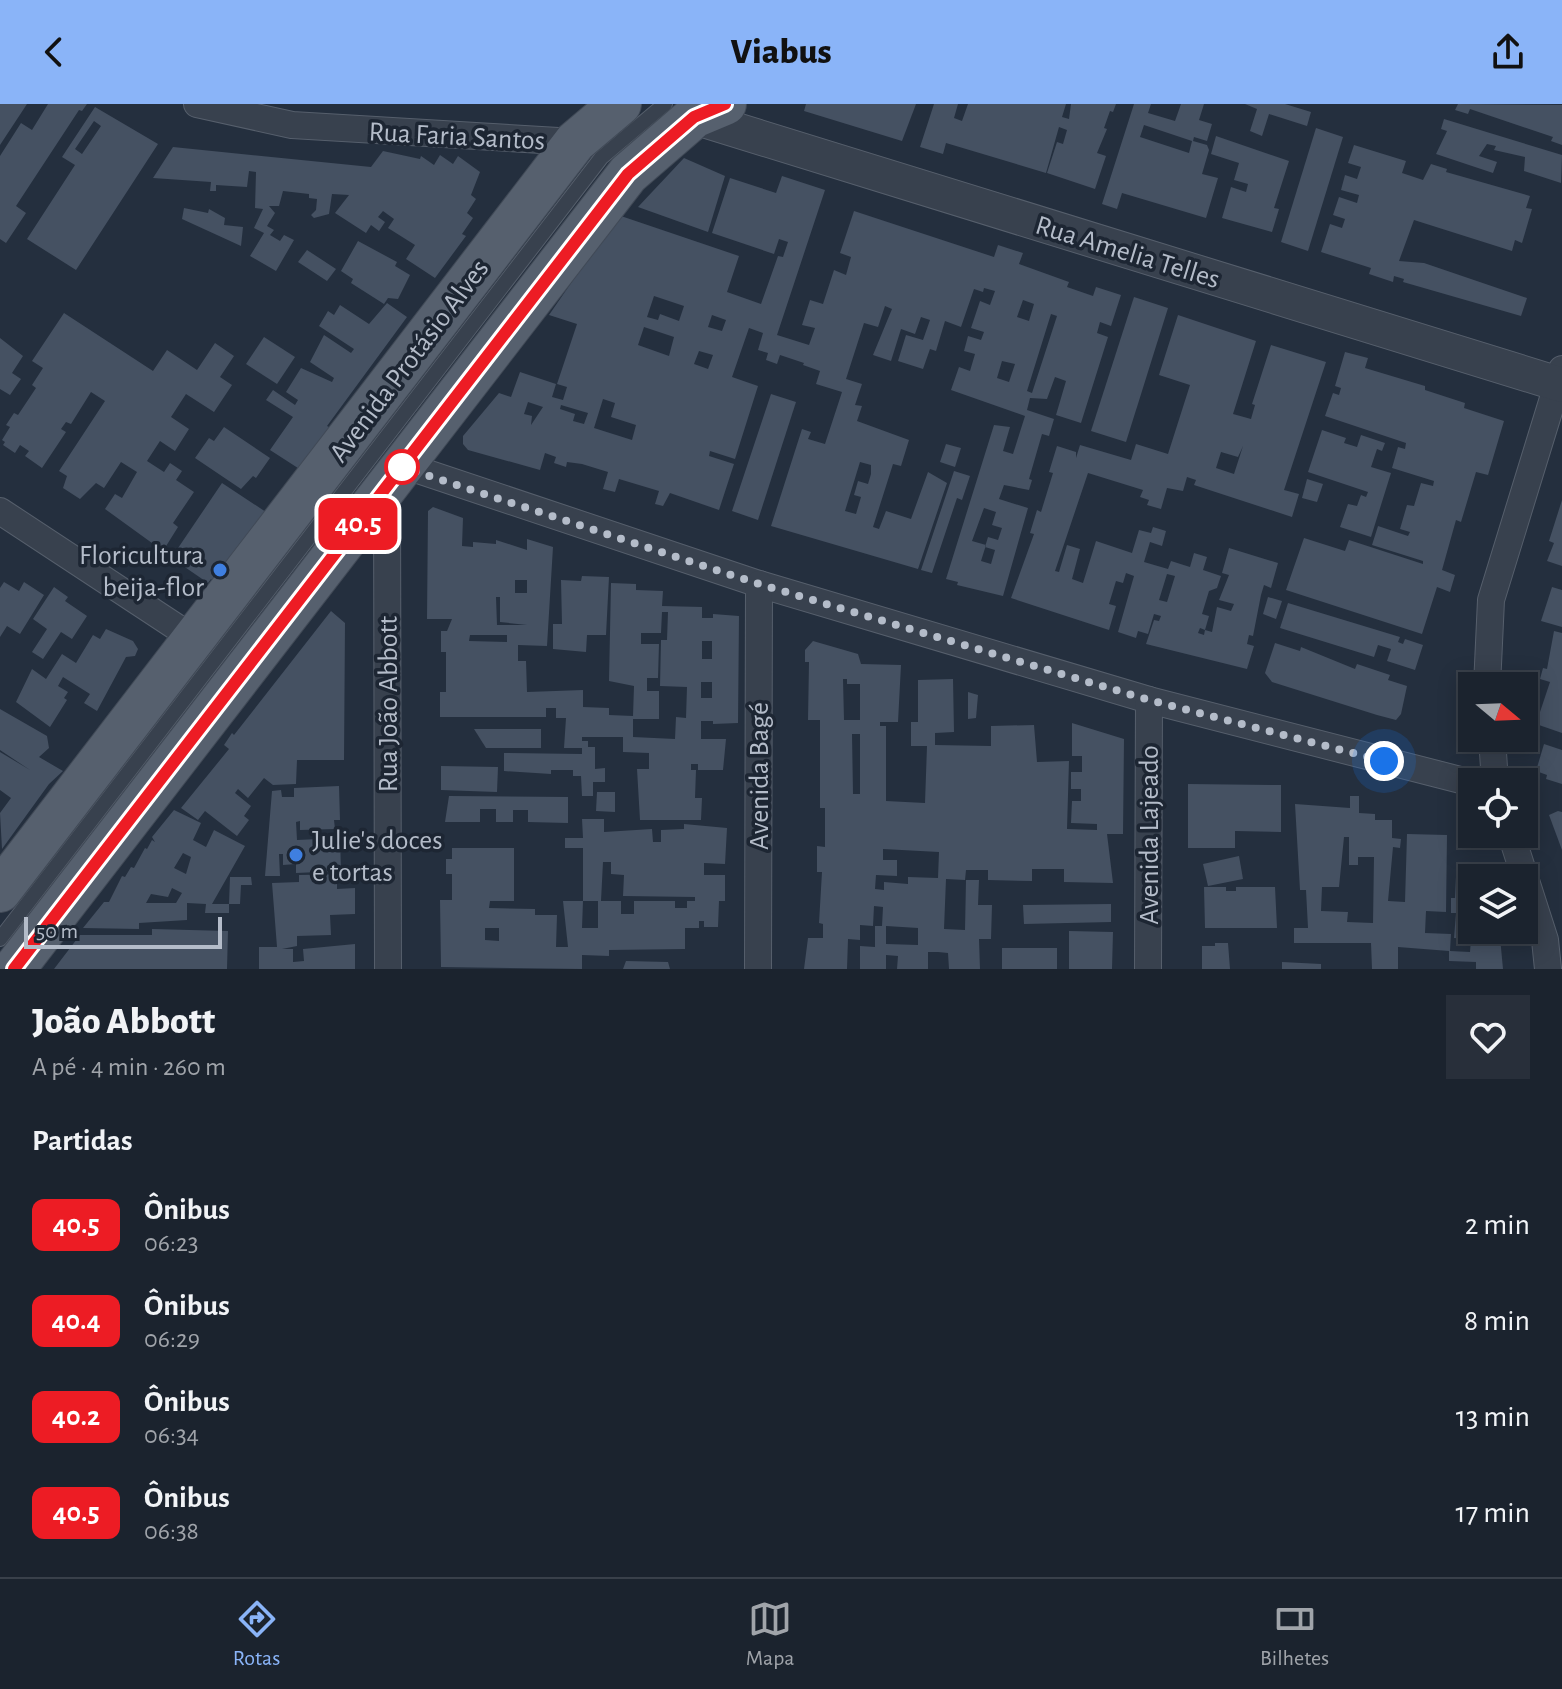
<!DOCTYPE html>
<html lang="pt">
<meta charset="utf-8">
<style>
:root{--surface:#1b232e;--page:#282f3a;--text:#f1f3f6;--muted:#a0a4aa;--line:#39404a;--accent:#8ab4f8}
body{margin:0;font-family:"Alegreya Sans",sans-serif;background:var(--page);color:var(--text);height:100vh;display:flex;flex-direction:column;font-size:30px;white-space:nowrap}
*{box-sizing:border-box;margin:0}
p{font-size:26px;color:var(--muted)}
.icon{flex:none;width:44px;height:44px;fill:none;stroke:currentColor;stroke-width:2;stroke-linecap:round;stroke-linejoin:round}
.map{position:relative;height:865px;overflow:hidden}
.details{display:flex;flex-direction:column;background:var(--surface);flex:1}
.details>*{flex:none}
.badge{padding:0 16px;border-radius:12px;font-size:28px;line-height:52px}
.needle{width:52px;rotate:109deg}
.buttons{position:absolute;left:1458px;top:568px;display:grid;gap:16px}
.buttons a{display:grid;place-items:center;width:80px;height:80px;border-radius:0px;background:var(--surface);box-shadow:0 4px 20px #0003,0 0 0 2px var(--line);font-size:40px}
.scale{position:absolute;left:24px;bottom:20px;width:198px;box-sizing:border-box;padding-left:8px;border:4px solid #b4bcc9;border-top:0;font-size:22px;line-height:28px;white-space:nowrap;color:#b4bcc9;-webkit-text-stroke:6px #1d2633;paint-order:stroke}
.you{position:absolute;width:40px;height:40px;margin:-20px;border:6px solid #fff;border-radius:50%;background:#1a73e8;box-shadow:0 0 0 12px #1a73e833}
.map>.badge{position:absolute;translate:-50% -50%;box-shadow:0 0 0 4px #fff}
h2{padding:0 32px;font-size:30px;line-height:72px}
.round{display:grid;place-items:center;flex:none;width:84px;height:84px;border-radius:0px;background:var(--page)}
.headline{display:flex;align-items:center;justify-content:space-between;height:136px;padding:0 32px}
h1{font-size:38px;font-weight:800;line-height:60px}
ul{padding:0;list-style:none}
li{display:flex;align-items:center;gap:24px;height:96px;padding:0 32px}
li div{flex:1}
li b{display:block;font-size:30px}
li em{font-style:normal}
li .badge{min-width:88px;font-weight:700;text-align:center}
header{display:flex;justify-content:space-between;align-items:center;height:104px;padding:0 32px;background:var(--accent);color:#111;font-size:36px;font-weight:800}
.tab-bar{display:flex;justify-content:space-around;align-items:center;height:112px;border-top:2px solid var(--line);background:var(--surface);font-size:22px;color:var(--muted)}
.tab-bar a{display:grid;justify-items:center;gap:4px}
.tab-bar .on{color:var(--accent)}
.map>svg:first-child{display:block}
</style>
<header><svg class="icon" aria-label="back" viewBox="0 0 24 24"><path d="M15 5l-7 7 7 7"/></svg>Viabus<svg class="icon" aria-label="share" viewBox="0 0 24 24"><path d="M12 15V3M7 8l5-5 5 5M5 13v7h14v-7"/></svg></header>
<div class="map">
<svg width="1562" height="865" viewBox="0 0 1562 865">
<rect width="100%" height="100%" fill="#242f3e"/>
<!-- building -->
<g fill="#455162" fill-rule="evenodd">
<path d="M0 0H27L0 41Z"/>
<path d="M48 0H87L82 7 79 6 16 102 26 109 6 139 0 135V52L21 19 32 26Z"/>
<path d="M806 0H916L902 37 804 7Z"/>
<path d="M934 0H958L954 14 962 17 968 0H1066L1062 13 1069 15 1071 0H1116L1113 8 1110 7 1104 24 1107 25 1097 49 1106 52 1095 85 1047 69 1057 38 1063 40 1067 26 1059 23 1046 69 946 39 943 50 920 43Z"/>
<path d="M1134 0H1151L1148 9 1175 17 1181 0H1204L1199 16 1212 20 1207 37 1194 33 1193 37 1207 41 1209 46 1202 70 1218 74 1206 114 1122 89 1117 105 1102 100ZM1144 21 1192 37 1189 49 1140 33Z"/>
<path d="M1245 0H1285L1311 8 1307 22 1269 10 1262 32 1250 27 1257 5Z"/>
<path d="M1458 0 1562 1V41L1551 37 1553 33 1470 5 1468 10 1455 6Z"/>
<path d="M95 3 158 40 76 166 27 135 75 61 62 53ZM94 17 101 22 82 50 75 45Z"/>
<path d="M1444 15 1562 51 1561 79 1524 67 1525 53 1494 46 1496 42 1487 40 1479 52 1497 58 1493 69 1436 50 1447 27 1441 25Z"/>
<path d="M1316 24 1343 33 1308 147 1281 138Z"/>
<path d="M1216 32 1289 57 1274 104 1279 105 1272 128 1222 114 1231 83 1246 88 1248 80 1234 76 1239 59 1211 50Z"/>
<path d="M1354 41 1406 57 1402 69 1423 76 1431 60 1447 65 1446 68 1530 92 1526 104 1532 105 1522 139 1515 136 1512 147 1414 116 1399 157 1424 159 1527 194 1521 212 1403 178 1404 175 1394 172 1393 178 1369 170 1371 164 1321 148 1330 120 1342 124 1345 115 1333 111 1339 93 1357 99 1359 91 1341 86 1345 71 1357 75 1361 63 1348 59Z"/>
<path d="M173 43 371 63 383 47 420 55 421 52 434 61 440 51 453 60 458 52 480 68 471 91 476 95 467 109 473 114 462 130 466 132 435 174 406 155 415 141 388 124 394 115 383 107 378 113 385 118 379 127 371 121 366 129 335 109 349 91 332 90 329 110 314 114 311 111 316 106 317 95 309 94V90L283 87 279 102H269L275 109 267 122 274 126 270 131 280 137 284 131 294 136 276 167 250 152 264 129 254 124 263 105 255 104 256 68 249 67 247 83 216 81V87H210L211 78 153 74Z"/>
<path d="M684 54 725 72 708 128 638 103Z"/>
<path d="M782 72 825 86 777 231 809 241 815 224 802 221 810 196 823 200 834 166 846 171 851 153 840 149 854 107 994 153 998 141 1023 149 1019 160 1069 178 1067 183 1093 192 1096 183 1121 191 1111 222 1100 218 1097 229 1108 233 1081 319 1056 311 1066 277 1055 273 1047 295 1030 294 1027 306 1054 315 1049 332 1042 330 1029 375 1032 376 1029 386 1004 381 999 395 1028 404 1003 492 957 481 958 478 946 475 994 321 1010 323 1003 347 1013 350 1025 312 951 286 959 263 970 267 975 250 964 247 968 232 981 236 984 228 971 224 980 197 990 201 995 187 984 184 983 188 974 185 961 223 945 217 936 247 930 245 923 265 898 257 906 231 923 236 930 216 921 213 915 230 901 225 891 257 873 251 892 205 885 202 878 223 864 219 846 275 862 280 855 301 862 302 857 317 909 336 901 362 893 360 873 423 879 425 886 407 911 415 928 368 947 379 918 465 771 422 802 325 811 328 808 335 825 340 842 288 816 280 820 267 803 261 804 259 780 251 777 260 766 256 768 249 758 246 763 229 749 224 732 273 758 282 735 355 710 347 709 352 734 360 719 406 670 389 663 402 655 400 659 387 619 375 615 388 603 385 608 368 582 360 567 358 566 363 554 359 556 353 545 349 540 366 468 346 463 340V332L499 289 511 293 520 268 556 280 552 293 563 296 567 283 557 280 577 220 549 211 618 111 739 152 727 188 761 200 778 152 783 153 788 138 779 135 774 150 712 129 730 74 776 89ZM654 192 684 202 679 217 660 210 658 216 647 213ZM1023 196 1034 200 1029 217 1017 213ZM1051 210 1057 212 1032 289 1027 287ZM712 211 726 216 722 227 708 223ZM644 223 674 233 669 252 638 241ZM699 247 713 251 708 265 694 260ZM1002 257 1015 260 1009 278 997 274ZM603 295 615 299 611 313 636 321 632 336 594 324ZM528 298 543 303 531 321 532 312 524 310ZM561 301 588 309 584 320 573 317 575 310 560 305ZM860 358 871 361V370L868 380 858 377 854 391 861 393 856 410 845 407ZM984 404 996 408 992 421 1002 424 998 436 988 433 985 443 995 446 991 460 981 457 986 441 972 437Z"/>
<path d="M184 104 208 109 209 105 225 114 224 121 243 123 241 142 182 115Z"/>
<path d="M358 137 397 158 395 162 410 171 398 195 388 194 384 200 351 179 353 175 341 167Z"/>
<path d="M307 146 336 165 327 177 298 158Z"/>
<path d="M1134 193 1168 204 1126 338 1091 327Z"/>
<path d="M387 199 407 213 327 322 331 324 301 366 270 346 293 313 266 296 273 286 295 301 298 296 286 288 301 264 332 278 334 274 310 258 324 231 351 249 354 245 319 222 328 207 334 211 340 201 369 220Z"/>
<path d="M64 209 153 267 167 246 197 266 215 239 234 252 220 273 232 281 214 308 186 290 171 313 189 325 175 347 160 337 147 357 164 368 170 359 182 367 176 376 194 388 173 419 178 423 163 447 105 405 115 390 122 394 137 368 121 358 104 384 96 379 80 395 63 384 67 372 59 367 105 297 91 288 71 320 66 318 61 325 66 328 42 364 25 352 29 347 20 341 15 349 3 341 5 338 2 336 10 323 6 321 14 309 18 311 36 284 32 281 43 264 32 257Z"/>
<path d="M1178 211 1256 237 1233 310 1251 315 1255 301 1252 300 1271 241 1326 258 1284 386 1299 390 1292 413 1194 381 1196 376 1187 373 1183 387 1167 384 1161 405 1147 401 1149 396 1140 393 1143 386 1088 369 1055 467 1059 468 1067 441 1080 445 1072 475 1083 479 1096 437 1132 449 1139 426 1151 429 1153 423 1166 427 1162 442 1150 438 1144 458 1168 465 1171 457 1190 463 1194 449 1207 453 1203 466 1221 472 1217 484 1209 487 1202 510 1209 512 1205 526 1200 524 1198 529 1204 531 1205 526 1212 528 1217 503 1231 507 1234 500 1219 496 1229 471 1222 469 1229 444 1278 459 1271 484 1264 481 1261 491 1253 532 1249 531 1247 540 1254 542 1247 565 1146 540 1154 516 1159 517 1161 512 1154 510 1148 530 1138 527 1136 534 1118 528 1134 472 1126 469 1123 479 1116 477 1109 500 1116 502 1109 526 1011 494 1034 430 1030 429 1037 406 1041 408 1053 369 1049 368 1057 342 1076 348V354L1080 341 1131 356 1136 340 1168 350 1190 281 1159 271ZM1243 342 1234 370 1216 364 1221 348 1238 353ZM1167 470 1175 472 1167 498 1159 496Z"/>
<path d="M264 233 295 253 277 280 246 260Z"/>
<path d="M0 234 23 252 12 269 21 275 10 291 0 285Z"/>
<path d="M1345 248 1368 254 1365 264 1425 282V286L1465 299 1464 304 1504 317 1488 371 1476 368 1461 418 1456 416 1442 466 1455 471 1450 488 1437 483 1422 530 1286 486 1304 434 1345 447 1349 436 1423 460V457L1372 441 1378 422 1408 432 1410 428 1400 425 1407 401 1414 402 1421 379 1433 382 1434 377 1392 364 1398 343 1405 345 1406 339 1325 312 1333 289 1339 291 1341 284 1335 282Z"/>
<path d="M771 290 796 298 758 416 732 407Z"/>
<path d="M224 323 270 354 256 374 253 372 241 385 195 354 209 334 214 337Z"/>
<path d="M1322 326 1346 334 1344 339 1357 343 1361 331 1385 339 1382 347 1377 345 1371 363 1391 369 1371 433 1340 423 1348 400 1357 402 1361 391 1366 393 1368 388 1308 368Z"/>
<path d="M946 340 961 344 955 363 940 358Z"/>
<path d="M954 367 970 372 962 396 957 394 932 469 921 466Z"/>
<path d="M1307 375 1323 380 1317 398 1302 394Z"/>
<path d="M222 379 266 408 215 478 211 475 208 479 176 457 178 453 174 450Z"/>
<path d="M1562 396V462L1547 457 1554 439 1549 437Z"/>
<path d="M433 403 463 414 462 442 473 443V438L496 440V436L527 446V435L553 443 547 542 518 541V557H526L527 588 583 586V603L609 604V611L633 612 634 582 609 577 611 479 636 480V486L663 487 662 502 702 503V514H713V510L739 512 738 619 713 620V617H701V635H726L723 666H698V660H691V666H696L695 694H702L701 716H640L637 665H649V649L623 648V633H582V637H588V643H595V665L605 664V678H593V692H582L581 672H573V666H551V670L504 667V649L582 650V644H564L566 614H556V604H546V613H440V588H446V548H441V527H447L452 515H427L428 407ZM515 476H527V489H515ZM496 493H500V518L527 521H497ZM662 508H668L667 536H661L660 582 687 583 686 614 676 613 675 635 633 633V615H659V587H647V574H658L659 540H641V529H661ZM470 531H507V538L469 537ZM702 537H712V555H702ZM701 578H712V594H701Z"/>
<path d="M582 472 609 473 606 531H587L586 548 553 545V520H562L561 476 581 477Z"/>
<path d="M4 478 19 487 24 478 44 491 20 530 7 522 0 533V484Z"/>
<path d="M54 483 68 493 65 497 87 512 72 535 61 528 43 555 32 548 47 525 33 515Z"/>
<path d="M1552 483 1562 486V523L1541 517Z"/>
<path d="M1268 493 1282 497 1276 515 1263 510Z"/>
<path d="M1288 499 1400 533 1398 538 1403 540 1405 535 1423 541 1415 566 1387 557 1391 545 1378 541 1374 553 1280 524Z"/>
<path d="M331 507 345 519 344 656H297L296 680 273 681 264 674 248 694 238 685 235 689 251 702 244 712 249 716 237 732 205 707 198 716 181 704 229 645 224 641 232 629 234 631Z"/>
<path d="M106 525 133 537 138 545 135 552 126 553 97 607 84 599 90 590 63 573 58 582 68 588 64 594 67 596 50 623 16 598 32 565 46 575 62 550 76 559 93 531 100 535Z"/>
<path d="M1554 527 1562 529V629L1536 620 1550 578 1540 575 1543 564 1547 565Z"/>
<path d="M813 537 858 550 861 560 901 561 898 618H880V622H886V697L925 699 927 642H911V618H918V576L953 575 954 628 935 629V641L991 642V622L1034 621 1037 658 1069 657 1067 725 1097 726V720L1071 719 1072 697H1081V685H1071V668H1082V652H1072V619L1124 635 1123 730H1107L1113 779 1064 778V765H1032V777L988 776V766H966L965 776 946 775 944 825 965 826 966 776H979L978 801H992L991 835H979L980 865H949L948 849 938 848H928V865H897L898 852 886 851V865H860V842L875 843V822H882L883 803 874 802 873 822 860 821V836L848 835 847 865H804L808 834H823V820L819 819 822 768H817V742L825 743V704H820V616H808L809 558H805V546ZM843 575H847V580H860V616H844ZM852 630H860V690H853ZM883 745 939 748 938 774 908 773V780L884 778V786L875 785 876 771 897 772V756H883ZM886 822 918 824V841L886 840Z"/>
<path d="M1275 539 1300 547 1301 543 1355 565 1357 560 1390 571 1388 576 1407 582 1401 610 1396 616 1377 611 1272 578 1265 569Z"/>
<path d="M968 588 978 591 976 614 968 615Z"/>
<path d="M0 605 47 632 49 644 39 653 63 667 49 680 2 745 0 709 11 694 0 686V648L30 666 0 646Z"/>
<path d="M474 625H541V644H486Z"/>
<path d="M1544 640 1562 646V680L1546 675 1547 671 1536 667Z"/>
<path d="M441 662 498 663 497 688 441 686Z"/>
<path d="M1188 680 1281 681V728L1235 727V744H1188Z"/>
<path d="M339 682 340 716H334L335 725 300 726V717L296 718 297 736 340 734 341 767 296 769V760L283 761V750H279L280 772H265L272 687 281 686 282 693H294V684Z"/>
<path d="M597 688H615V708L596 707Z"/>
<path d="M449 692 568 693V719L528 718V706H513V718H496V705H480V718H445Z"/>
<path d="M1350 692H1359V709L1375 710V716H1392V734L1401 735 1400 744 1393 743 1388 797 1405 798 1407 730 1447 731 1446 808 1426 807 1425 829 1451 830 1450 847 1470 848 1471 835 1454 834 1456 809H1451V794H1455L1456 772 1472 773V826H1490V832L1500 833 1503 865H1476V858L1449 857V847L1398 843V865H1372L1371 839H1294V824H1308L1306 786H1300L1295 700 1350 704ZM1344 733H1349V761H1358V753H1374L1373 819 1347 818 1348 808 1321 807 1322 783H1339Z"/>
<path d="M174 706 201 719 193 736 206 743 214 726 245 742 212 800H229V809H205L206 800 187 799V816L139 819V825L83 824 104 798H109L122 772 125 773 131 763 134 764 145 744 147 745 152 736 155 738 152 733ZM183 749 191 753 186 770 174 764ZM172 784 182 789 176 799H146L151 790 168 793Z"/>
<path d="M1558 707 1562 708V746L1549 711Z"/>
<path d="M582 715H604V728L652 725 653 738H661V726L684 725V720L727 724 725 760 704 759V771H725V797H719L718 823H704V817H699V824H685V845L609 846V852L582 851V865L441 863 440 796H452V770H446V755H452V744H514V797H490L489 804 535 805V811H557L556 843H568L563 797H583V744H565V734H583ZM603 758H611V770L624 771 623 792 695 793V797H687V804H675V797H634V810H621V797H601ZM583 797H598V824H582ZM485 824H499V837L485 836Z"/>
<path d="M1239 752 1243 775 1208 782 1203 760Z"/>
<path d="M356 770V778L337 779V785L355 784V810L330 811 331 831 297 832V842L282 845H293V858L304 857 303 845 355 840V865H259V843H277L272 779 299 778V771Z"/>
<path d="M230 773H251L252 781H241L240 800H229Z"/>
<path d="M1204 783H1226V787H1236V783H1275L1277 824H1205Z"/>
<path d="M1111 800V818L1024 820 1023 801Z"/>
<path d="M152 825 228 827 227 865H54L80 831H152Z"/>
<path d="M1069 827 1113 828 1112 865H1069Z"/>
<path d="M1215 839H1228L1230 865H1202V842H1215Z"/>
<rect x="1002" y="844" width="55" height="21"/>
<path d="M626 857 668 858 670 865H623Z"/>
<path d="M1282 858 1321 860V865H1282Z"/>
</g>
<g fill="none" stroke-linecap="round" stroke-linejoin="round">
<!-- service casing -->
<g stroke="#565f6c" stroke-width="16">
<path id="service" d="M0 835 601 54 665 0"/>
</g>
<!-- minor casing -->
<g stroke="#565f6c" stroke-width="28">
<g id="minor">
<path d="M197 0 292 21 575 38"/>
<path d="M403 361 759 480 1149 596 1472 679"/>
<path d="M387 383 388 865"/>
<path d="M0 407 193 534"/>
<path d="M1487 582 1491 496 1562 265"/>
<path d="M1492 634 1495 678"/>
<path d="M1511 730 1545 836 1548 865"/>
<path d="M758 865 759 480"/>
<path d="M1148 865 1149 596"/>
</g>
</g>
<!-- tertiary casing -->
<g stroke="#565f6c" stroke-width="36">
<path id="tertiary" d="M694 13 1562 281"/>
</g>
<!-- primary casing -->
<g stroke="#414a57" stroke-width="44">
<g id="primary">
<path d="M0 787 575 38 620 0"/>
<path d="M14 865 628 70 694 13 725 0"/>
</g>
</g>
<!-- service -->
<use href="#service" stroke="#38414e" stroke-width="14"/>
<!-- minor -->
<use href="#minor" stroke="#38414e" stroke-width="26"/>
<!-- tertiary -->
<use href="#tertiary" stroke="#38414e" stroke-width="34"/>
<!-- primary -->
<use href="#primary" stroke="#56606e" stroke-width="42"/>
</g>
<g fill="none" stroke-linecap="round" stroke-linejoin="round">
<!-- line casing -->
<g stroke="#fff" stroke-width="18">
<path id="line" d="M14 865 628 70 694 13 725 0"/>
</g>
<!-- line -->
<use href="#line" stroke="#ed1c24" stroke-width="12"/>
<!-- walk -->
<path stroke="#b4bcc9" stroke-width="8" stroke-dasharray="0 14.4" d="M402 363 759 480 1149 596 1384 657"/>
</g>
<!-- markers -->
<circle fill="#fff" stroke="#ed1c24" stroke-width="4" cx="402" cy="363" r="16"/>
<g fill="#3f7fe0" stroke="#1d2633" stroke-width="3">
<circle cx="220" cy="466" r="8"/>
<circle cx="296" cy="751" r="8"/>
</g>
<g text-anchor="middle" stroke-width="7" stroke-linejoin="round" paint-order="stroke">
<!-- street labels -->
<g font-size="28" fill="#b4bcc9" stroke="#1d2633">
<text transform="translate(457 31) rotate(3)" y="10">Rua Faria Santos</text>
<text transform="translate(1128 147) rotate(17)" y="10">Rua Amelia Telles</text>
<text transform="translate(408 256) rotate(-53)" y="10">Avenida Protásio Alves</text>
<text transform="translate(387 600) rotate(-90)" y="10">Rua João Abbott</text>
<text transform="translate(758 672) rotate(-90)" y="10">Avenida Bagé</text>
<text transform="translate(1148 731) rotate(-90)" y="10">Avenida Lajeado</text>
</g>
<!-- poi labels -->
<g font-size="28" fill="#b4bcc9" stroke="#1d2633" text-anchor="end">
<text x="204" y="460">Floricultura<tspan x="204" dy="32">beija-flor</tspan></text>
<text x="312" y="745" text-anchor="start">Julie's doces<tspan x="312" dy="32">e tortas</tspan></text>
</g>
</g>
</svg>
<div class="buttons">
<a><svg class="needle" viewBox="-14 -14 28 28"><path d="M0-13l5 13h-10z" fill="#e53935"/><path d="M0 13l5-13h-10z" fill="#a0a4aa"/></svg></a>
<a><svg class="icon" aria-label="locate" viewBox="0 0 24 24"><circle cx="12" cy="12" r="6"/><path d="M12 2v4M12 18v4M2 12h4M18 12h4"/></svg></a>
<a><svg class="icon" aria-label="layers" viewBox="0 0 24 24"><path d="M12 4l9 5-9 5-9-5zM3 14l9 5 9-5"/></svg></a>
</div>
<div class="scale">50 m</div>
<div class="you" style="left:1384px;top:657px"></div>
<b class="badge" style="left:358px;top:420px;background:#ed1c24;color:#fff">40.5</b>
</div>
<section class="details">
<div class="headline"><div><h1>João Abbott</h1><p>A pé · 4 min · 260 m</p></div><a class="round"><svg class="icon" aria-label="heart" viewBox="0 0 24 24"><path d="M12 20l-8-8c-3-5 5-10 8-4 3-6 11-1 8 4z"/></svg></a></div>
<h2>Partidas</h2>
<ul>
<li><span class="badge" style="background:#ed1c24;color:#fff">40.5</span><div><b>Ônibus</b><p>06:23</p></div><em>2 min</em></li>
<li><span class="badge" style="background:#ed1c24;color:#fff">40.4</span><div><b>Ônibus</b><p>06:29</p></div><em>8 min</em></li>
<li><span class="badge" style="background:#ed1c24;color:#fff">40.2</span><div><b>Ônibus</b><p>06:34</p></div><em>13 min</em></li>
<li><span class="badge" style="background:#ed1c24;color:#fff">40.5</span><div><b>Ônibus</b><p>06:38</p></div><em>17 min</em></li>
</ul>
</section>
<nav class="tab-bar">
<a class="on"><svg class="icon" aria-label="directions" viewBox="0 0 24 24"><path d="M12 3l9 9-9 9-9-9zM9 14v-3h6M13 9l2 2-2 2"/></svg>Rotas</a>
<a><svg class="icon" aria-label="map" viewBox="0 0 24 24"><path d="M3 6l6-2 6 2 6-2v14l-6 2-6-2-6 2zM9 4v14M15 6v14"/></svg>Mapa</a>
<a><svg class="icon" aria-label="tickets" viewBox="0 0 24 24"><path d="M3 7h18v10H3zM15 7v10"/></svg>Bilhetes</a>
</nav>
